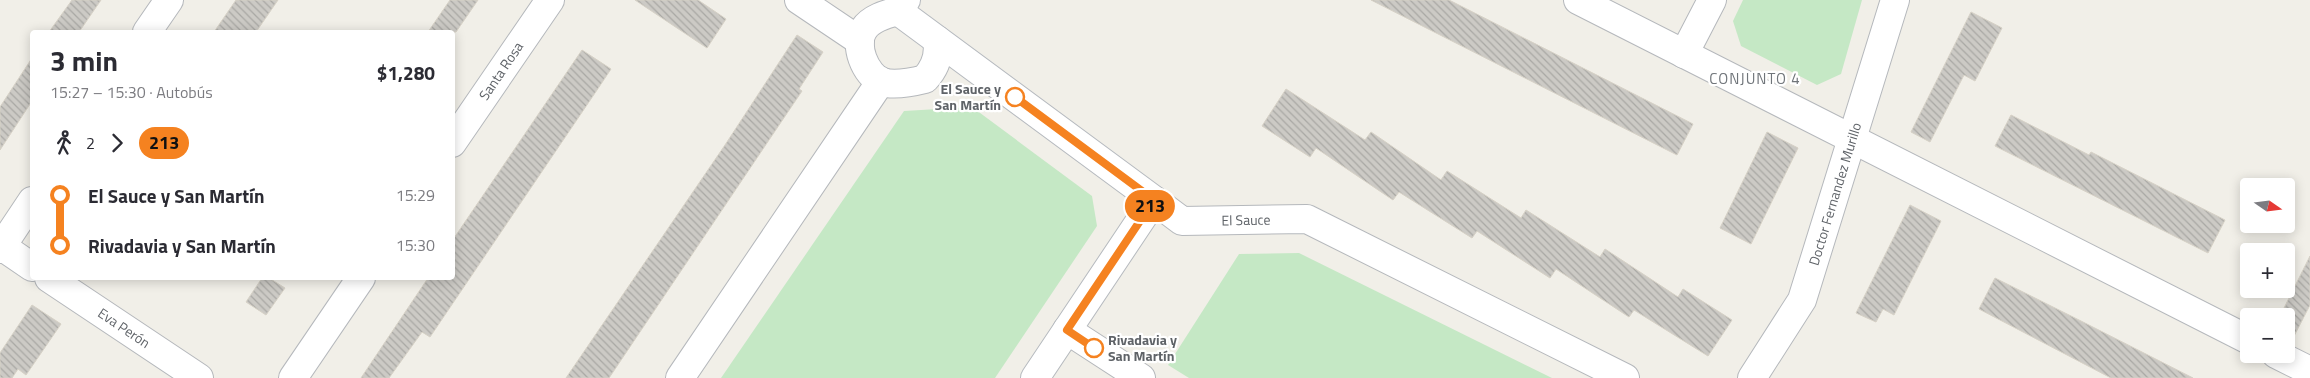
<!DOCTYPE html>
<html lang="es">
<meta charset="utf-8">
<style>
:root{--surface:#fff;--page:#f2f2f3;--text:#2b2b33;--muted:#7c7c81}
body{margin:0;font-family:"Titillium Web",sans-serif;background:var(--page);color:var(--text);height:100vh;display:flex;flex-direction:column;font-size:19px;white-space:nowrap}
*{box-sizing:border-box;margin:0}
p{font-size:16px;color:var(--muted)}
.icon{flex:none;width:28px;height:28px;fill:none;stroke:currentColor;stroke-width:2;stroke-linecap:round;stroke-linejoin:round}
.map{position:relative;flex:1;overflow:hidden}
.side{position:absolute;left:30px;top:30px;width:425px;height:250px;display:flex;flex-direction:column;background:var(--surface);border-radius:5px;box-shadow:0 2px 12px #0003}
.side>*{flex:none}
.badge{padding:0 10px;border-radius:16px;font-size:18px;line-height:32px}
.needle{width:32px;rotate:104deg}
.buttons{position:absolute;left:2240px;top:178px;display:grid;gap:10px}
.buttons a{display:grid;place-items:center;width:55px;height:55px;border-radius:5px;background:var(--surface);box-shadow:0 2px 12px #0003;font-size:25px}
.map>.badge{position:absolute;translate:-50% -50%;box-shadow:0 0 0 2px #fff}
.legs{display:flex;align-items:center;gap:8px;height:55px;padding:0 20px;font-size:16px}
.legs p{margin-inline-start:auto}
.overview{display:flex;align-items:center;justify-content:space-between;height:85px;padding:0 20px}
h1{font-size:28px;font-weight:700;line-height:38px}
ul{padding:0 20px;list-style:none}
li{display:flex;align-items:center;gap:18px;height:50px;font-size:19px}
li i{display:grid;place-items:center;width:8px;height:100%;margin:0 6px;background:currentColor}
li i::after{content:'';width:12px;height:12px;margin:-6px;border:4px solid;border-radius:50%;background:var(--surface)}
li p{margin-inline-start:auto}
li:first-child i{background:linear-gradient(#0000 50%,currentColor 0)}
li:last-child i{background:linear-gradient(currentColor 50%,#0000 0)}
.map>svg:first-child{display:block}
</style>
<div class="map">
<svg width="2310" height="378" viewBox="0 0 2310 378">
<defs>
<pattern id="building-back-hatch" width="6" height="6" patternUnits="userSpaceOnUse" patternTransform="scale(1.25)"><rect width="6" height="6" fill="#cccac5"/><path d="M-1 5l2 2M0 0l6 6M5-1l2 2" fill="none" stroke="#a9a8a4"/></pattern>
</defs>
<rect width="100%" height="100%" fill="#f1efe8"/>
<!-- park -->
<g fill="#c5e8c5">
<path d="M1743 0H1862L1841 74 1817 85 1741 46 1733 21Z"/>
<path d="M972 107 1092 196 1097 226 995 378H721L904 111Z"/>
<path d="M1299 253 1552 378H1189L1168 365 1239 254Z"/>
</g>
<!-- building -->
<g fill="url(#building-back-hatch)" stroke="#d6d1c6">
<path d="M72 0H101L79 32H49Z"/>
<path d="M236 0H278L256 32H214Z"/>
<path d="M450 0H478L456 32H428Z"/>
<path d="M635 0H698L726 19 707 48Z"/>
<path d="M1371 0H1449L1693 124 1677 155Z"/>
<path d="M1971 12 2002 28 1975 81 1964 75 1930 142 1911 132Z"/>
<path d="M797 35 823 52 799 89 802 91 771 137 609 378H566L725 145Z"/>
<path d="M582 50 611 69 595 93 430 337 422 332 389 378H361L428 278H452V241Z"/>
<path d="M32 58V101L0 150V107Z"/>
<path d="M1286 89 1365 140 1371 132 1441 180 1447 171 1521 218 1526 210 1600 257 1605 249 1678 297 1683 289 1732 320 1708 356 1634 310 1629 317 1556 269 1550 278 1477 231 1472 238 1399 192 1393 200 1316 148 1310 157 1262 126Z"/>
<path d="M2011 115 2089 155 2091 152 2225 220 2208 253 1995 146Z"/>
<path d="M1767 132 1798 148 1751 244 1720 228Z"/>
<path d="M1910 205 1941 221 1894 315 1883 309 1876 322 1856 313Z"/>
<path d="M2310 256V305L2290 344 2286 342V316H2280Z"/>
<path d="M262 278H269L285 288 266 315 246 302Z"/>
<path d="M1995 278 2081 321 2193 378H2111L1979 309Z"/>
<path d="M32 305 61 324 26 375 18 369 12 378H0V353Z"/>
</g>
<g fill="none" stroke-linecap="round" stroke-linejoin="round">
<!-- street casing -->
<g stroke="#b5b8bc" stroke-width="30">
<g id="street">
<path d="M799 0 860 41"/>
<path d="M1578 0 2249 340"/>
<path d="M898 11C887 14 871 18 864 29 853 44 865 75 882 82 894 86 913 82 925 79 935 68 940 55 937 40"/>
<path d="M147 32 169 0"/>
<path d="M1684 54 1712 0"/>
<path d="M452 143 550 0"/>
<path d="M1154 200 1182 221 1307 219 1625 378"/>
<path d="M0 245 32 267"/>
<path d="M0 249 32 201"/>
<path d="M49 278 199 378"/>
<path d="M1067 330 1141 378"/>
<path d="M2276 354 2310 371"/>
<path d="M293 378 361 278"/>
<path d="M680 378 881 81"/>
<path d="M1752 378 1802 300 1895 0"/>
</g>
</g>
<!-- secondary casing -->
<g stroke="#b6babf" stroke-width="30">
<path id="secondary" d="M906 0 898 11 1154 200 1035 378"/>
</g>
<!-- street -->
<use href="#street" stroke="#fff" stroke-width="28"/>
<!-- secondary -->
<use href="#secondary" stroke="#fff" stroke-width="28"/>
</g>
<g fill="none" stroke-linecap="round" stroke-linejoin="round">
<!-- line-1 casing -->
<g stroke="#fff" stroke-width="11">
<path id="line-1" d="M1015 97 1154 200 1067 330 1094 348"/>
</g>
<!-- line-1 -->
<use href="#line-1" stroke="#f58220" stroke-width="8"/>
</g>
<!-- markers -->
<g fill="#fff" stroke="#f58220" stroke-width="2.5">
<circle cx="1015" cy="97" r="9"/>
<circle cx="1094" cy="348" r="9"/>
</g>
<g text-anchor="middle" stroke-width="4.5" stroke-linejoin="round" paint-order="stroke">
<!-- street labels -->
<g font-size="14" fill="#5f6368" stroke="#fff">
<text transform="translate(501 71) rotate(-56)" y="5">Santa Rosa</text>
<text transform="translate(1835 194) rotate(-73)" y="5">Doctor Fernandez Murillo</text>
<text transform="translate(1246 220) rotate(-1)" y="5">El Sauce</text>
<text transform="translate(124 328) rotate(34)" y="5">Eva Perón</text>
</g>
<!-- stop labels -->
<g font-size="14" font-weight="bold" fill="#5f6368" stroke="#fff" text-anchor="end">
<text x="1001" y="94">El Sauce y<tspan x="1001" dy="16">San Martín</tspan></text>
<text x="1108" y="345" text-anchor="start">Rivadavia y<tspan x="1108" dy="16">San Martín</tspan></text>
</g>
<!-- neighbourhood labels -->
<g font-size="15" letter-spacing="1" fill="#70757a" stroke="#fff">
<text x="1755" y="84">CONJUNTO 4</text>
</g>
</g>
</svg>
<div class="buttons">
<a><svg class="needle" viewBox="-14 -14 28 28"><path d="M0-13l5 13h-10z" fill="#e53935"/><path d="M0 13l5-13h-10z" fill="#7c7c81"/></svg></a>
<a>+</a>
<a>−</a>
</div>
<b class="badge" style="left:1150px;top:206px;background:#f58220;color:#111">213</b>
<section class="side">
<div class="overview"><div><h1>3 min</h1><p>15:27 – 15:30 · Autobús</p></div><b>$1,280</b></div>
<div class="legs"><svg class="icon" aria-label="walk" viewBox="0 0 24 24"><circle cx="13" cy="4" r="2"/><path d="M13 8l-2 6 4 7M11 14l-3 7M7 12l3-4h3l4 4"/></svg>2<svg class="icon" aria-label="forward" viewBox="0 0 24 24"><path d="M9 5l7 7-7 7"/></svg><b class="badge" style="background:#f58220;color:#111">213</b></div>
<ul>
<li><i style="color:#f58220"></i><b>El Sauce y San Martín</b><p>15:29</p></li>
<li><i style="color:#f58220"></i><b>Rivadavia y San Martín</b><p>15:30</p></li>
</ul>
</section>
</div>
